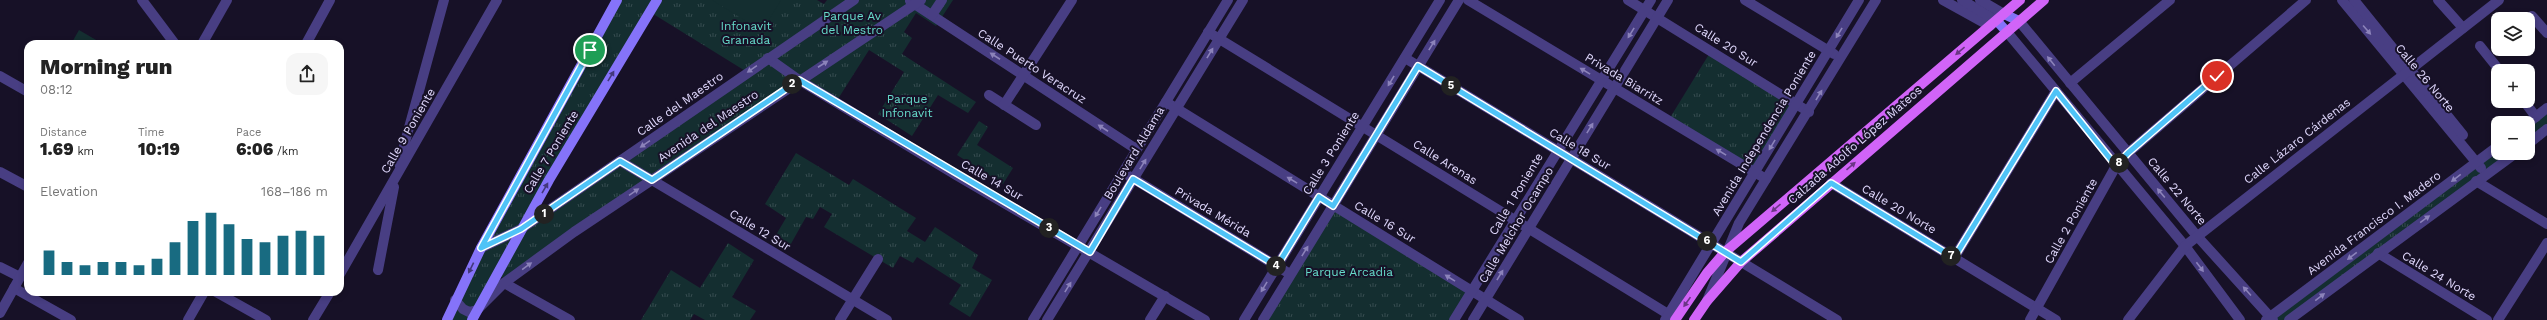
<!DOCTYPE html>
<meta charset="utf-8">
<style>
:root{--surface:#fff;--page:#f6f6f6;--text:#222;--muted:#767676;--accent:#186b81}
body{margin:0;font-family:"Work Sans",sans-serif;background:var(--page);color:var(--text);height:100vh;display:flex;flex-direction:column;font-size:15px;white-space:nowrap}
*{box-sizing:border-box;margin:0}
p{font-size:13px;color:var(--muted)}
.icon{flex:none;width:22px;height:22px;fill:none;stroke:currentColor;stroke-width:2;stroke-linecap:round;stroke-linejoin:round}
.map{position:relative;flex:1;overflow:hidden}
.drawer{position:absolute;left:24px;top:40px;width:320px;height:256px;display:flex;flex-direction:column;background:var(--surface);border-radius:12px;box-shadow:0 2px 6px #0003}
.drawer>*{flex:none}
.tools{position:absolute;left:2491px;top:12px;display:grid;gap:8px}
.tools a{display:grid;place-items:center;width:44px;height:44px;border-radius:8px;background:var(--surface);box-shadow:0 2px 6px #0003;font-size:20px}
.pin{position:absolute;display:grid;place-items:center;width:34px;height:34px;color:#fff;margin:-17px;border:2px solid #fff;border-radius:50%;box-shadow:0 1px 4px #0007}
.km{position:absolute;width:20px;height:20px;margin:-10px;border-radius:50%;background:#222;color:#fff;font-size:11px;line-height:20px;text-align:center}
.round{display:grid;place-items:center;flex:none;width:42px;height:42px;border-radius:12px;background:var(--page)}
.summary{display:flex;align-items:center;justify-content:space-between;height:68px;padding:0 16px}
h1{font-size:22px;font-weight:800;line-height:30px}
.figures{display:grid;grid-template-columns:repeat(3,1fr);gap:6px;height:68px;padding:4px 16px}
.figures div{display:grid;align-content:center}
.figures b{font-size:17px;font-weight:800}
.figures small{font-size:11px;font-weight:400}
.figures p{font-size:11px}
.chart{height:112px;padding:8px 16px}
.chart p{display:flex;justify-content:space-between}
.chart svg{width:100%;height:72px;margin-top:4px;stroke:var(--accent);stroke-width:6}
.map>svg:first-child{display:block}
</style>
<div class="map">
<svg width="2547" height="320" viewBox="0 0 2547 320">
<defs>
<pattern id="park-tufts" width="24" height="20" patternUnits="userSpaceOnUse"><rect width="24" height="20" fill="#142e30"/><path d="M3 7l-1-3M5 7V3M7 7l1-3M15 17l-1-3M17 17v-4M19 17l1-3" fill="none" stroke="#364c4f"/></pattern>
</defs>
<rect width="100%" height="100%" fill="#171127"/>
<g fill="url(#park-tufts)">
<path d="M 618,0 L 817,0 L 824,4 L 827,0 L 907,0 L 912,3 L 878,28 L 914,4 L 909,0 L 953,0 L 936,26 L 916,13 L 904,32 L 912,38 L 902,54 L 976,102 L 968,113 L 938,95 L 912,136 L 878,114 L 904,72 L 869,50 L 836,102 L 799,80 L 828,59 L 504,279 L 498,274 L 513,245 L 529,229 L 620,162 L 822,22 L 747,72 L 650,12 L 547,179 L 471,320 L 447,320 L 481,249 Z"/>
<path d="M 1711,51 L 1796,104 L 1755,173 L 1668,121 Z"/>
<path d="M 2547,110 L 2547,128 L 2528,142 L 2528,125 Z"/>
<path d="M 979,121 L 988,127 L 977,145 L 1013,168 L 1003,184 L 957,155 Z"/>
<path d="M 2498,149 L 2498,153 L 2513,153 L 2287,320 L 2267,320 Z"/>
<path d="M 796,153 L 849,185 L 853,179 L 916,218 L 907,231 L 925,242 L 935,227 L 978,255 L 972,268 L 992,280 L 970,317 L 949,304 L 961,285 L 917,257 L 913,263 L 900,256 L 893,268 L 824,227 L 832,214 L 820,207 L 813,219 L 806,217 L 788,249 L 773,240 L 786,218 L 765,204 Z"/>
<path d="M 1333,206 L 1472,291 L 1454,320 L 1263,320 Z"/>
<path d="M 728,243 L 754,260 L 732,297 L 756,311 L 750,320 L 705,320 L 694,314 L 690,320 L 641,320 L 671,270 L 700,288 Z"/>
</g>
<g fill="#142e30">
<path d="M 712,0 L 781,0 L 762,31 Z"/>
<path d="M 79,30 L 103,44 L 71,44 Z"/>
</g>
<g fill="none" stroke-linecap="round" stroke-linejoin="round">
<g stroke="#483e83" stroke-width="10">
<path d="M 142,0 L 175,44"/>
<path d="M 1468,0 L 1766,179"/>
<path d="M 1628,0 L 1809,112"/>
<path d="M 1745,0 L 1834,54"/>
<path d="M 1943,0 L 1990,26"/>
<path d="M 1962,0 L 1997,21"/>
<path d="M 1980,0 L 2004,14"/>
<path d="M 2342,0 L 2481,168"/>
<path d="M 2354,0 L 2463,135"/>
<path d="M 2438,0 L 2463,28"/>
<path d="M 910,1 L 1136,149"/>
<path d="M 932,15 L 942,0"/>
<path d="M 2532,16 L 2547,33"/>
<path d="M 2019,21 L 2197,236 L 2273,320"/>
<path d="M 1208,32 L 1668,314"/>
<path d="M 2007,32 L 2185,246 L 2240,320"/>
<path d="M 202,44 L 227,0"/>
<path d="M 306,44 L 330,0"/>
<path d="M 2480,46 L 2500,71"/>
<path d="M 768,58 L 799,80 L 956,175 L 1205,320"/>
<path d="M 1405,58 L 1837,320"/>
<path d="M 0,76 L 28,92"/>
<path d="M 2070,83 L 2170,0"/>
<path d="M 989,95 L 1036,125"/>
<path d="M 2524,101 L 2536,117"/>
<path d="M 1166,102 L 1519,320"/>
<path d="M 1004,105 L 1072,0"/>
<path d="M 2528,123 L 2547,108"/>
<path d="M 2528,144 L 2547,129"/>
<path d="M 620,161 L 887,320"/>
<path d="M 399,164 L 444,0"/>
<path d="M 0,172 L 28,187"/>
<path d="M 1129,176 L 1290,274"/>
<path d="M 2476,181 L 2547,224"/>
<path d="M 1831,183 L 2056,320"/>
<path d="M 481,248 L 521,229 L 854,0"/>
<path d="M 2378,253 L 2487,320"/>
<path d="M 1954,258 L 2056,91"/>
<path d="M 0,267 L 20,277"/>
<path d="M 378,270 L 394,187"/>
<path d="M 340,274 L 497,0"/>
<path d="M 504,283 L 570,320"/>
<path d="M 14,288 L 71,320"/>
<path d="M 216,292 L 266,320"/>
<path d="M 455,300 L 463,309 L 469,312 L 477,310 L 504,283 L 574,232 L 921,0"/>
<path d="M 1707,301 L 1739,223 L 1876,0"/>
<path d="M 0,313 L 28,263"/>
<path d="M 188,320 L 204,292"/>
<path d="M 313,320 L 330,292"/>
<path d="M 840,320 L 878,259"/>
<path d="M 1033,320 L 1228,0"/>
<path d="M 1047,320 L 1243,0"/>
<path d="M 1150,320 L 1165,296"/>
<path d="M 1244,320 L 1440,0"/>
<path d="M 1263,320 L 1459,0"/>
<path d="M 1454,320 L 1651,0"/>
<path d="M 1473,320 L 1668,0"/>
<path d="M 1665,320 L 1859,0"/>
<path d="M 2030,320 L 2116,166 L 2128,153 L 2306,0"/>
<path d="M 2128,320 L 2185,246 L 2499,0"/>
<path d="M 2266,320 L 2498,146"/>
<path d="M 2289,320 L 2516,153"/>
<path d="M 2498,320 L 2547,243"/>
</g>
<g stroke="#8573f9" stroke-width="10">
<path d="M 2004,14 L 2019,21"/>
<path d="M 1997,21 L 2007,32"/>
<path d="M 447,320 L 481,248 L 617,0"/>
<path d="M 472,320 L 549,180 L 657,0"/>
</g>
<g stroke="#d164f8" stroke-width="10">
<path d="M 1675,320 L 1707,273 L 1725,252 L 2020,0"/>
<path d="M 1694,320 L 1707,301 L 1741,262 L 2044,0"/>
</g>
</g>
<defs><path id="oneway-solid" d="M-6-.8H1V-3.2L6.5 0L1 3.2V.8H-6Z"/></defs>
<g fill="#8c83ba">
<use href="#oneway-solid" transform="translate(2367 30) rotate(49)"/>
<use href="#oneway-solid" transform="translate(1631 33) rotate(122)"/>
<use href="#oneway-solid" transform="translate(1839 33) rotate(121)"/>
<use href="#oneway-solid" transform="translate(1432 45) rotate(-58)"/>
<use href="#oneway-solid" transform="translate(1210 53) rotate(-59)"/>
<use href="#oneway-solid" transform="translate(995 56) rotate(-147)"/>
<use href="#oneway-solid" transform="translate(2051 61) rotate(-129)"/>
<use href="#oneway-solid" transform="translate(823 64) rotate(-33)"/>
<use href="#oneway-solid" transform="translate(752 69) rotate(145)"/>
<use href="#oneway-solid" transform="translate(1585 71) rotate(-149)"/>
<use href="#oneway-solid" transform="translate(1391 81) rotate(121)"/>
<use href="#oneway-solid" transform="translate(1819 95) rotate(-59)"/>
<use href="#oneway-solid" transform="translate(1103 128) rotate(-147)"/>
<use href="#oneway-solid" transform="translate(1590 128) rotate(-58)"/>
<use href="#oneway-solid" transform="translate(645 144) rotate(146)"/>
<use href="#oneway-solid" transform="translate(1772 145) rotate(121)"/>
<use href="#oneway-solid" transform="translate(1721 152) rotate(-149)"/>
<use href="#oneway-solid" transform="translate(1143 164) rotate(-58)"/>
<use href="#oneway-solid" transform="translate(2456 178) rotate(143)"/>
<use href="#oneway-solid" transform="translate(1292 180) rotate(-149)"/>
<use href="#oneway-solid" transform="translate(634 192) rotate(-34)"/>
<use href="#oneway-solid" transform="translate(2161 193) rotate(-130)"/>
<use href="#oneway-solid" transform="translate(1098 212) rotate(121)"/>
<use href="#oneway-solid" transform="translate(2425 219) rotate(-36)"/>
<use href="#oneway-solid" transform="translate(1305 251) rotate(-58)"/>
<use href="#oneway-solid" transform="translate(2352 256) rotate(143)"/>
<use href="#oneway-solid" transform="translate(527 266) rotate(-36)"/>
<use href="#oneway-solid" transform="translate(2200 267) rotate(53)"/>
<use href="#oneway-solid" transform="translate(1500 275) rotate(-59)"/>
<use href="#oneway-solid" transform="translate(1450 278) rotate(-148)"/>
<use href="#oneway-solid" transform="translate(1068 287) rotate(-58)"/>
<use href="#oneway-solid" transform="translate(1264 287) rotate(121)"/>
<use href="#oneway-solid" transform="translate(2247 291) rotate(-132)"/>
<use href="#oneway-solid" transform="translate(2320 297) rotate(-37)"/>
</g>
<g fill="#6b3685">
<use href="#oneway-solid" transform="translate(1960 51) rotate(140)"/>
<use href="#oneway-solid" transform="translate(1851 166) rotate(-41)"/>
<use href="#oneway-solid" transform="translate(1776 208) rotate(139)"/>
<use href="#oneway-solid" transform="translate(1687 302) rotate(125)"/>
</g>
<g fill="#43387b">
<use href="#oneway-solid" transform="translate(611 76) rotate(-59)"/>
<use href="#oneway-solid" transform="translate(545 188) rotate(-60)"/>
<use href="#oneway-solid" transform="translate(471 268) rotate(116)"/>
</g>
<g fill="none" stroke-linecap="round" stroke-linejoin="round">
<g stroke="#fff" stroke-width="8">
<path id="route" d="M 590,50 L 481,248 L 521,229 L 620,161 L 652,180 L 799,80 L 1090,252 L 1133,179 L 1277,266 L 1319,197 L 1333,206 L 1418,66 L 1741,262 L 1831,183 L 1954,258 L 2056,91 L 2116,166 L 2128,153 L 2217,76"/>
</g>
<use href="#route" stroke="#4fc3f7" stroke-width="5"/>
</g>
<g text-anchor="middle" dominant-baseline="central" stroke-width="4" stroke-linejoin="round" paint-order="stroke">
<g font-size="12" fill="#66dbca" stroke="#171127">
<text x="852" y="16">Parque Av<tspan x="852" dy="14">del Mestro</tspan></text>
<text x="746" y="26">Infonavit<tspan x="746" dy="14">Granada</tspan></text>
<text x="907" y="99">Parque<tspan x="907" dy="14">Infonavit</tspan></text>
<text x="1349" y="272">Parque Arcadia</text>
</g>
<g font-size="12" fill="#e0d8fd" stroke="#171127">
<text transform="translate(1726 45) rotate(32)">Calle 20 Sur</text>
<text transform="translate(1032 66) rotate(33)">Calle Puerto Veracruz</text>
<text transform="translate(2425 78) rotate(50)">Calle 26 Norte</text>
<text transform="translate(1624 79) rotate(31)">Privada Biarritz</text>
<text transform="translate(680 104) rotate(-35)">Calle del Maestro</text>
<text transform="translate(708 126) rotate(-34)">Avenida del Maestro</text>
<text transform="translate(408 131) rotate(-60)">Calle 9 Poniente</text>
<text transform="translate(1764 133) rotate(-59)">Avenida Independencia Poniente</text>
<text transform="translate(2297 141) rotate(-38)">Calle Lázaro Cárdenas</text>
<text transform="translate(1855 145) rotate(-41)">Calzada Adolfo López Mateos</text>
<text transform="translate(1580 149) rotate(31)">Calle 18 Sur</text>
<text transform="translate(551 152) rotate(-59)">Calle 7 Poniente</text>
<text transform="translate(1134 153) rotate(-59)">Boulevard Aldama</text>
<text transform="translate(1331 153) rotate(-58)">Calle 3 Poniente</text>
<text transform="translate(1445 162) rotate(32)">Calle Arenas</text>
<text transform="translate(992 180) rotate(30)">Calle 14 Sur</text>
<text transform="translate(2177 191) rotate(50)">Calle 22 Norte</text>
<text transform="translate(1516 194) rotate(-59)">Calle 1 Poniente</text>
<text transform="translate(1899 209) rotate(31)">Calle 20 Norte</text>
<text transform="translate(1213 212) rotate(31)">Privada Mérida</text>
<text transform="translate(2071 221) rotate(-61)">Calle 2 Poniente</text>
<text transform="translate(1385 222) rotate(31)">Calle 16 Sur</text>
<text transform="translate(2374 223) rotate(-37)">Avenida Francisco I. Madero</text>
<text transform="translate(1516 225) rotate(-59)">Calle Melchor Ocampo</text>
<text transform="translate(760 230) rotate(31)">Calle 12 Sur</text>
<text transform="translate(2439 276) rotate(31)">Calle 24 Norte</text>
</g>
</g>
</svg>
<div class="tools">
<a><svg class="icon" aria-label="layers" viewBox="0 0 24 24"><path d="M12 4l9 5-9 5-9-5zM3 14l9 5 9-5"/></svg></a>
<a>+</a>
<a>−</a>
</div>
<div class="pin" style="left:590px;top:50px;background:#1e9e55"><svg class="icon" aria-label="arrive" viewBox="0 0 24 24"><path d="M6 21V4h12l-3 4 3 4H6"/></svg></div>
<div class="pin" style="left:2217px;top:76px;background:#d93025"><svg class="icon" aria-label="check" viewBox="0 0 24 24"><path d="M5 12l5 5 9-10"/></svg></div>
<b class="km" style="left:544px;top:214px">1</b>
<b class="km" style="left:792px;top:84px">2</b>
<b class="km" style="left:1049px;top:228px">3</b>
<b class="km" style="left:1276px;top:266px">4</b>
<b class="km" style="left:1451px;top:86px">5</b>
<b class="km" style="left:1707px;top:241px">6</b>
<b class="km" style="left:1951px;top:256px">7</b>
<b class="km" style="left:2119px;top:163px">8</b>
<section class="drawer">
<div class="summary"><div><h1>Morning run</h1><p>08:12</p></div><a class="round"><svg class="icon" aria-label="share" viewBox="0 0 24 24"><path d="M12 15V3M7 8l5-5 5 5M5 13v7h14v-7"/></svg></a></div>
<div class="figures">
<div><p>Distance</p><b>1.69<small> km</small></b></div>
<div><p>Time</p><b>10:19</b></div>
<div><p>Pace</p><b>6:06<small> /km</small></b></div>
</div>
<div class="chart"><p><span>Elevation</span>168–186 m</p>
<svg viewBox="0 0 160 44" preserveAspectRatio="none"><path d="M5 44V29M15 44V36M25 44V38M35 44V36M45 44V36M55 44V38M65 44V34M75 44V24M85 44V11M95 44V6M105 44V13M115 44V22M125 44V24M135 44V20M145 44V17M155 44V20"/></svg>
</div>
</section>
</div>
